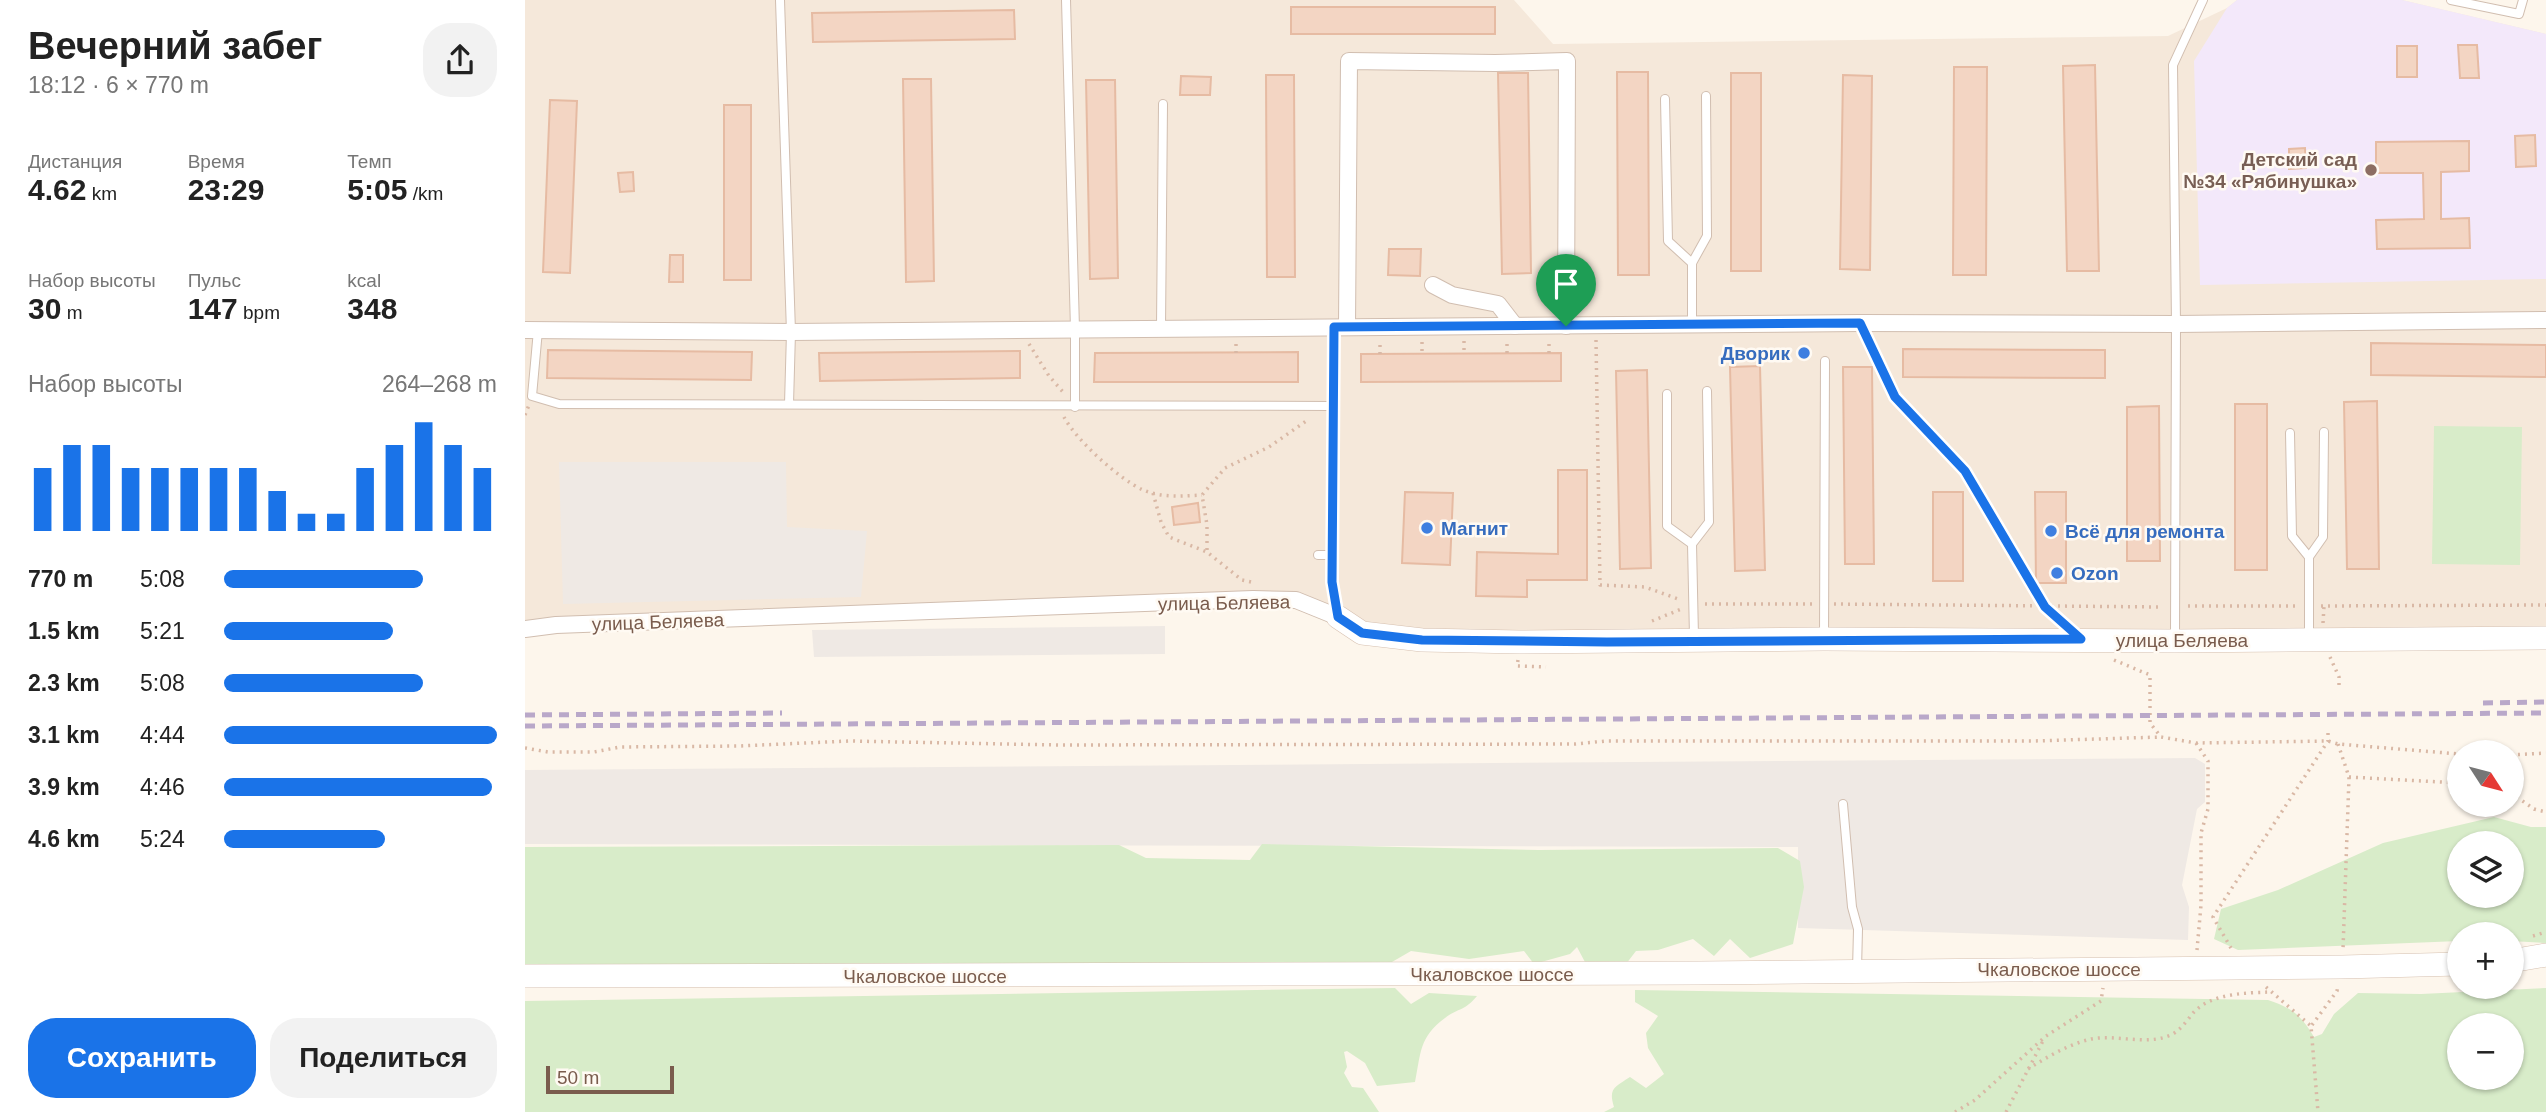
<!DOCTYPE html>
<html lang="ru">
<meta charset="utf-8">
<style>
:root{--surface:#fff;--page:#f2f2f2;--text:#222;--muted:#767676;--accent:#1a73e8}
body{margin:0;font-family:Arial,sans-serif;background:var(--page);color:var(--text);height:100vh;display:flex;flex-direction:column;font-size:26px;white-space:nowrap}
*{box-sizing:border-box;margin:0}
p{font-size:23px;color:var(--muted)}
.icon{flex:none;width:38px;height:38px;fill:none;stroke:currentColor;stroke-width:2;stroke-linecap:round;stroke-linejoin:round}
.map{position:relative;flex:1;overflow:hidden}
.sheet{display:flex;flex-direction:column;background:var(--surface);width:525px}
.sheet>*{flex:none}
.needle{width:46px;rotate:126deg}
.controls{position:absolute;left:1922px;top:740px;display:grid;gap:14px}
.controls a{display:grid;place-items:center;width:77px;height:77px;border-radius:50%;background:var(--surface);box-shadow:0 2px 5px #0004;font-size:35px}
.scale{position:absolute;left:21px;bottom:18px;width:128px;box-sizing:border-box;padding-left:7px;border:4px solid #7a5c4d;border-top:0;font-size:19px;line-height:24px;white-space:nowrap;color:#7a5c4d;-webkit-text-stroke:5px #fffaf3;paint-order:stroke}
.pin{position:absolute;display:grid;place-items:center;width:60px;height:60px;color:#fff;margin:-72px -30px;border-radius:50% 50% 50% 0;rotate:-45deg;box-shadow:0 0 7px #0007}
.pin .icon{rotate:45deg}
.round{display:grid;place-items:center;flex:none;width:74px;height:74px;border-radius:28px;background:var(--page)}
.headline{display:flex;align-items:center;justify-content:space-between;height:119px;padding:0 28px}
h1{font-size:38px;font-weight:700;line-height:52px}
.figures{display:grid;grid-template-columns:repeat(3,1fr);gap:10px;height:119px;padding:7px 28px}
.figures div{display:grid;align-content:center}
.figures b{font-size:30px;font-weight:700}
.figures small{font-size:19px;font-weight:400}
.figures p{font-size:19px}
.chart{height:196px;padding:14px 28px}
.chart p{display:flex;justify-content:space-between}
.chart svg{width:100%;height:126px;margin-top:7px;stroke:var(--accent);stroke-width:6}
.cta{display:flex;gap:14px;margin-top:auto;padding:14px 28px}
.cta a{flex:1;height:80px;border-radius:28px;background:var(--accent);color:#fff;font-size:28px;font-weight:700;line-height:80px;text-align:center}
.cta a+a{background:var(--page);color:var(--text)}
ul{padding:0 28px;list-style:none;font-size:23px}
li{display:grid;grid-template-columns:112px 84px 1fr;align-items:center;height:52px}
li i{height:18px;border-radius:9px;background:var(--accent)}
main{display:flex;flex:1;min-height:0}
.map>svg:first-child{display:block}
</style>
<main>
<section class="sheet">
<div class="headline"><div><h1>Вечерний забег</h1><p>18:12 · 6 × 770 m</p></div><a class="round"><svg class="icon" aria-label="share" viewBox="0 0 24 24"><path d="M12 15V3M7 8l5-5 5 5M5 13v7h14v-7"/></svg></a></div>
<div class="figures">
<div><p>Дистанция</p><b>4.62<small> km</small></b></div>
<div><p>Время</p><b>23:29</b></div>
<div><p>Темп</p><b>5:05<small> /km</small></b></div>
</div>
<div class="figures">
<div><p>Набор высоты</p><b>30<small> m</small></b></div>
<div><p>Пульс</p><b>147<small> bpm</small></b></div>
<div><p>kcal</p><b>348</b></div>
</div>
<div class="chart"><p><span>Набор высоты</span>264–268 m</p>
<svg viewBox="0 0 160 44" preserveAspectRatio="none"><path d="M5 44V22M15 44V14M25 44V14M35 44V22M45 44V22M55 44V22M65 44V22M75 44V22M85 44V30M95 44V38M105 44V38M115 44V22M125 44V14M135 44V6M145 44V14M155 44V22"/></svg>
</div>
<ul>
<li><b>770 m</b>5:08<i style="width:73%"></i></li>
<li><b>1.5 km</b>5:21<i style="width:62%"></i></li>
<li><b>2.3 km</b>5:08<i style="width:73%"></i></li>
<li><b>3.1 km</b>4:44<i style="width:100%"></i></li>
<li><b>3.9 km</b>4:46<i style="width:98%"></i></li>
<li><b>4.6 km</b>5:24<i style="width:59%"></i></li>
</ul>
<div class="cta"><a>Сохранить</a><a>Поделиться</a></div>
</section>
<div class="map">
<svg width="2021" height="1112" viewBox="0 0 2021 1112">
<rect width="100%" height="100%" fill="#fdf6ec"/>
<path fill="#f5e8da" d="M 0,0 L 989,0 L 1028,44 L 1643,36 L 1702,8 L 1712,0 L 1877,0 L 2021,34 L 2021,638 L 837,633 L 771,600 L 0,629 Z"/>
<g fill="#efe9e4">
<path d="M 34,462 L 261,462 L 262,527 L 342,531 L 336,597 L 38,604 Z"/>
<path d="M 640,626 L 640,654 L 289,657 L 287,630 Z"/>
<path d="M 1670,758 L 1680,764 L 1680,802 L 1672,809 L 1657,885 L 1664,907 L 1663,940 L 1273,928 L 1273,847 L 0,844 L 0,770 Z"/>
</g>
<path fill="#f3e8fa" d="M 1712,0 L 1877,0 L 2021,34 L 2021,279 L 1675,285 L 1669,61 L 1702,8 Z"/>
<g fill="#d8ecc9" fill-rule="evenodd">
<path d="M 1909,426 L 1997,427 L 1995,565 L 1907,564 Z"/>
<path d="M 1969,817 L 2006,827 L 2021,827 L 2021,943 L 1986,941 L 1986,934 L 1934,934 L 1934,941 L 1713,950 L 1689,939 L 1696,909 L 1753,890 L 1858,843 ZM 1934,844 L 1986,844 L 1986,896 L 1934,896 Z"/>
<path d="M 737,844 L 1014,850 L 1253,848 L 1275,861 L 1279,887 L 1268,944 L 1225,958 L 1205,939 L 1189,956 L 1168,939 L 1133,950 L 1111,951 L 1101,964 L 1061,964 L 1052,947 L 1045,954 L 1009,964 L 999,951 L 944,959 L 886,951 L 860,966 L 0,970 L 0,847 L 594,845 L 621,858 L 725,860 Z"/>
<path d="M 870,988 L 886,1004 L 904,993 L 952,996 C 940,1011 933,1008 920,1018 C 894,1037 896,1053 890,1082 L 852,1086 L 840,1063 L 822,1051 L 819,1052 L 822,1067 L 819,1073 L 827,1087 L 838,1088 L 854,1112 L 0,1112 L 0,1001 Z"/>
<path d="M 2021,988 L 2021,1112 L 1079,1112 L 1089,1107 C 1083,1088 1090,1087 1105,1077 L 1121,1088 L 1139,1074 L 1123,1048 L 1121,1033 L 1133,1016 L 1110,1002 L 1110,990 L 1743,1000 C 1767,1008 1776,1015 1789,1037 L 1797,1034 L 1809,1014 L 1833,993 L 1896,994 ZM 1934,1026 L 1986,1026 L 1986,1078 L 1934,1078 Z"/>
</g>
<g fill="#f3d5c3" stroke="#e6bba3" stroke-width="2">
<rect x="766" y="7" width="204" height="27"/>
<path d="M 489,10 L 490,39 L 288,42 L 287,13 Z"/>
<path d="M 1933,45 L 1952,45 L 1954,78 L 1935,78 Z"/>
<rect x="1872" y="46" width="20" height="31"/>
<path d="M 1570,65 L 1574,271 L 1542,271 L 1538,66 Z"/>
<path d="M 1429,67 L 1462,67 L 1461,275 L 1428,275 Z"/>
<path d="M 1092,72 L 1123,72 L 1124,275 L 1093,275 Z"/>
<path d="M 973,73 L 1003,73 L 1006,273 L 977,274 Z"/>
<rect x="1206" y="73" width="30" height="198"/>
<path d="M 741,75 L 769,75 L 770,277 L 742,277 Z"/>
<path d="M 1318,75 L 1347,76 L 1345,270 L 1315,269 Z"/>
<path d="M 656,76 L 686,77 L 685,95 L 655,95 Z"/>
<path d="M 378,79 L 406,79 L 409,281 L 381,282 Z"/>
<path d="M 561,80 L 590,80 L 593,278 L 565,279 Z"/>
<path d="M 25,100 L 52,101 L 45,273 L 18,272 Z"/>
<rect x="199" y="105" width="27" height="175"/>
<path d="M 2010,135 L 2011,166 L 1991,167 L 1990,136 Z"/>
<path d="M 1944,141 L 1944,171 L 1916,172 L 1916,219 L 1944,218 L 1945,248 L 1852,249 L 1851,220 L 1899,219 L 1898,173 L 1851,173 L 1851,142 Z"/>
<path d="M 1780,148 L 1781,168 L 1764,169 L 1764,149 Z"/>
<path d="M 108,172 L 109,191 L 95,192 L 93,173 Z"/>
<path d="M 864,249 L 896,249 L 895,276 L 863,275 Z"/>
<path d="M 145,255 L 158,255 L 158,282 L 144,282 Z"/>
<path d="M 1846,343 L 2021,345 L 2021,377 L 1846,375 Z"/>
<path d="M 1378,349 L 1580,350 L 1580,378 L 1378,377 Z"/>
<path d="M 23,350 L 227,352 L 226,380 L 22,378 Z"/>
<path d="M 495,351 L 495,378 L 295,381 L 294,353 Z"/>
<path d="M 773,352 L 773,382 L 569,382 L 570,353 Z"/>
<path d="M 1036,353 L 1036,381 L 836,382 L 836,354 Z"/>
<path d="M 1235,366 L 1240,570 L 1210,571 L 1205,367 Z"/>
<path d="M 1318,367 L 1347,367 L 1349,564 L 1320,564 Z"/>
<path d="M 1122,370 L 1126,568 L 1095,569 L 1091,371 Z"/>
<path d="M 1852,401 L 1854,569 L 1822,569 L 1819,402 Z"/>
<rect x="1710" y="404" width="32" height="166"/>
<path d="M 1634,406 L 1635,561 L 1602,561 L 1602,407 Z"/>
<path d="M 1033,470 L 1062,470 L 1062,580 L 1002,580 L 1002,597 L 951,596 L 952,552 L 1033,554 Z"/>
<path d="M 880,492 L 928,493 L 925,565 L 877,563 Z"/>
<rect x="1408" y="492" width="30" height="89"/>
<path d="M 1510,492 L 1541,492 L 1541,583 L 1511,583 Z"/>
<path d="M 673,503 L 675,522 L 649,525 L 647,507 Z"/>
</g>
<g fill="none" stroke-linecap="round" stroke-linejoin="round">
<g stroke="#d1beb0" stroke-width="10">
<g id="lane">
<path d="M 255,0 L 266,332 L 264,404"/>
<path d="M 541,0 L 550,329 L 550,407"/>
<path d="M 1926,0 L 1994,14 L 1998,0"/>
<path d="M 1140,99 L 1143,241 L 1167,263"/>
<path d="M 1167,325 L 1167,263 L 1182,236 L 1181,96"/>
<path d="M 809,327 L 808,582 L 813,614"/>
<path d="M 636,328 L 638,104"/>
<path d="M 13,330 L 7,396 L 34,404 L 807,406"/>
<path d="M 1142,394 L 1142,526 L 1167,544 L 1169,637"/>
<path d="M 1765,433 L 1767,536 L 1784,557 L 1784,639"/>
<path d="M 1167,544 L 1184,522 L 1182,391"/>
<path d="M 793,555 L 807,555"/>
<path d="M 1784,557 L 1798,537 L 1799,432"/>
<path d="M 1299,638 L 1300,361"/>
<path d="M 1650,638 L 1651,324 L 1648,65 L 1678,0"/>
<path d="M 1318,804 L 1327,907 L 1333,929 L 1332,970"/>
</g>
</g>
<g stroke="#d1beb0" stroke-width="18">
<g id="street">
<path d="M 908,285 L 927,295 L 973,304 L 990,326"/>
<path d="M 822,326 L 824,61 L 970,63 L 1042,61 L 1041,326"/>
<path d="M 0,330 L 266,332 L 1335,323 L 1651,324 L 2021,320"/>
<path d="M 0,629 L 31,625 L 728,599 L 771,600 L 813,617"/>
</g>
</g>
<g stroke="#d6c0b0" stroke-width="24">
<g id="secondary">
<path d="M 813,617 L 837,633 L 897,640 L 994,642 L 1299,639 L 1650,641 L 2021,638"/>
<path d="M 1986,961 L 2021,955"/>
<path d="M 0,976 L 1174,973 L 1817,967 L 1934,964"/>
</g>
</g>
<g stroke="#d9b8a5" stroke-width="3.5" stroke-dasharray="2 5" stroke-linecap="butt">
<path d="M 1342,337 L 1370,397 L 1440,471 L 1520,607 L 1535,620"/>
<path d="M 1071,340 L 1075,585 L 1120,587 L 1156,600"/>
<path d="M 939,341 L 939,353"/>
<path d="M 897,342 L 897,354"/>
<path d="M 504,344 L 524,376 L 538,392"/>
<path d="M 711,353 L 711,343"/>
<path d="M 982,353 L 982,341"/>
<path d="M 1024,353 L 1024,341"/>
<path d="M 855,354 L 855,342"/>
<path d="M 0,415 L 4,405"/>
<path d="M 539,417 C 551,440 594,479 618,490 C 637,498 658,496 677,495"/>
<path d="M 628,493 L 636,522 L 644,537 L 682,552"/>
<path d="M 726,582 L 717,580 L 682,552 L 682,525 L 677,495 L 700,468 L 744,447 L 784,419"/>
<path d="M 1180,604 L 1287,604"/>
<path d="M 1309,604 L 1637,607"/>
<path d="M 1663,606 L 1774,606"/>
<path d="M 1796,606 L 2021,605"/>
<path d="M 1127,621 L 1159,608"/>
<path d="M 1798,623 L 1799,606"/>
<path d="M 1805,657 L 1814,677 L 1814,688"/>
<path d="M 993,660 L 992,666 L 1021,667"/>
<path d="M 1589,660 L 1625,675 L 1625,723 L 1636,737 L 1671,743 L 1803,741 L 1813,744 L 1934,754"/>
<path d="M 1671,743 L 1683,761 L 1683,809 L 1676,833 L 1676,905 L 1672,950"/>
<path d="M 1813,744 L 1824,777 L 1818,950"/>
<path d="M 0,748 L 23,752 L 69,752 L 95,747 L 214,746 L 324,741 L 534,745 L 1050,744 L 1081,741 L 1508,741 L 1636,737"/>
<path d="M 1986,755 L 2021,753"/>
<path d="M 1824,777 L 1934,783"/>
<path d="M 1986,793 L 2009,809 L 2021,812"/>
<path d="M 2008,936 L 2021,932"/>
<path d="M 1706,948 L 1688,917 L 1803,741 L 1803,730"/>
<path d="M 1741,987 L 1786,1026 L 1793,1112"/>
<path d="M 1787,1025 L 1812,991 L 1813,985"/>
<path d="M 1503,1069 C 1522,1057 1544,1044 1566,1039 C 1592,1034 1621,1046 1646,1035 C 1656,1030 1662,1020 1669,1012 C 1687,993 1721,993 1745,992"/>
<path d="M 1430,1112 L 1450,1100 L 1521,1036 L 1576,1001 L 1578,988"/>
<path d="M 1481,1112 L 1519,1039"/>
</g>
<use href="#lane" stroke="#fff" stroke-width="8"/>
<use href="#street" stroke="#fff" stroke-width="16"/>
<use href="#secondary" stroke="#fff" stroke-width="23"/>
<g stroke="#b9a8c9" stroke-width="5" stroke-dasharray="10 7" stroke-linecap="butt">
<path d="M 1958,703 L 2021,702"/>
<path d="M 0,715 L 257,713"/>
<path d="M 0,726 L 2021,713"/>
</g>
</g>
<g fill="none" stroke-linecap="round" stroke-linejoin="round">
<g stroke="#fff" stroke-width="14">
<path id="route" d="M 1335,323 L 1370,397 L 1440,471 L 1520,607 L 1556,639 L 1082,642 L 897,640 L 837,633 L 813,617 L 807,582 L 809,327 Z"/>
</g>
<use href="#route" stroke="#1a73e8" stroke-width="9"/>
</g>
<circle fill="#8d6e63" stroke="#fffaf3" stroke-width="2.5" cx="1846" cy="170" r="7"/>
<g fill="#3f7fe0" stroke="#fffaf3" stroke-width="2.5">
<circle cx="1279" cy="353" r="7"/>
<circle cx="902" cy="528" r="7"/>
<circle cx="1526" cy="531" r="7"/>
<circle cx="1532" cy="573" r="7"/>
</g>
<g text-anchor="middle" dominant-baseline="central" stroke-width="5" stroke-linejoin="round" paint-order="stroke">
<g font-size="19" font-weight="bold" fill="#785e54" stroke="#fffaf3" text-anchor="end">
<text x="1832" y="159">Детский сад<tspan x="1832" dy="22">№34 «Рябинушка»</tspan></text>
</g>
<g font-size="19" font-weight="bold" fill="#366cbe" stroke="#fffaf3" text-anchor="start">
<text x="1265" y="353" text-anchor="end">Дворик</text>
<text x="916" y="528">Магнит</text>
<text x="1540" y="531">Всё для ремонта</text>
<text x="1546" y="573">Ozon</text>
</g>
<g font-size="19" fill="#7a5c4d" stroke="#fffaf3">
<text transform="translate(699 603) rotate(-1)">улица Беляева</text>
<text transform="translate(133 622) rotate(-2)">улица Беляева</text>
<text x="1657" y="640">улица Беляева</text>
<text x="1534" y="969">Чкаловское шоссе</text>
<text x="967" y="974">Чкаловское шоссе</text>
<text x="400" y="976">Чкаловское шоссе</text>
</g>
</g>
</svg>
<div class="controls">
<a><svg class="needle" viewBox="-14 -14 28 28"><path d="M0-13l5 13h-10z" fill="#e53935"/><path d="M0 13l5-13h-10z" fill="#767676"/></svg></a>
<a><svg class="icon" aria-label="layers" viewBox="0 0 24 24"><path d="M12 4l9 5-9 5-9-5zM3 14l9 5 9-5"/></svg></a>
<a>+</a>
<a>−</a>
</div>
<div class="scale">50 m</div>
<div class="pin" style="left:1041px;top:326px;background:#1e9e55"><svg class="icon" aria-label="arrive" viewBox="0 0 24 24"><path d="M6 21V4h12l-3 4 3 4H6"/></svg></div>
</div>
</main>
